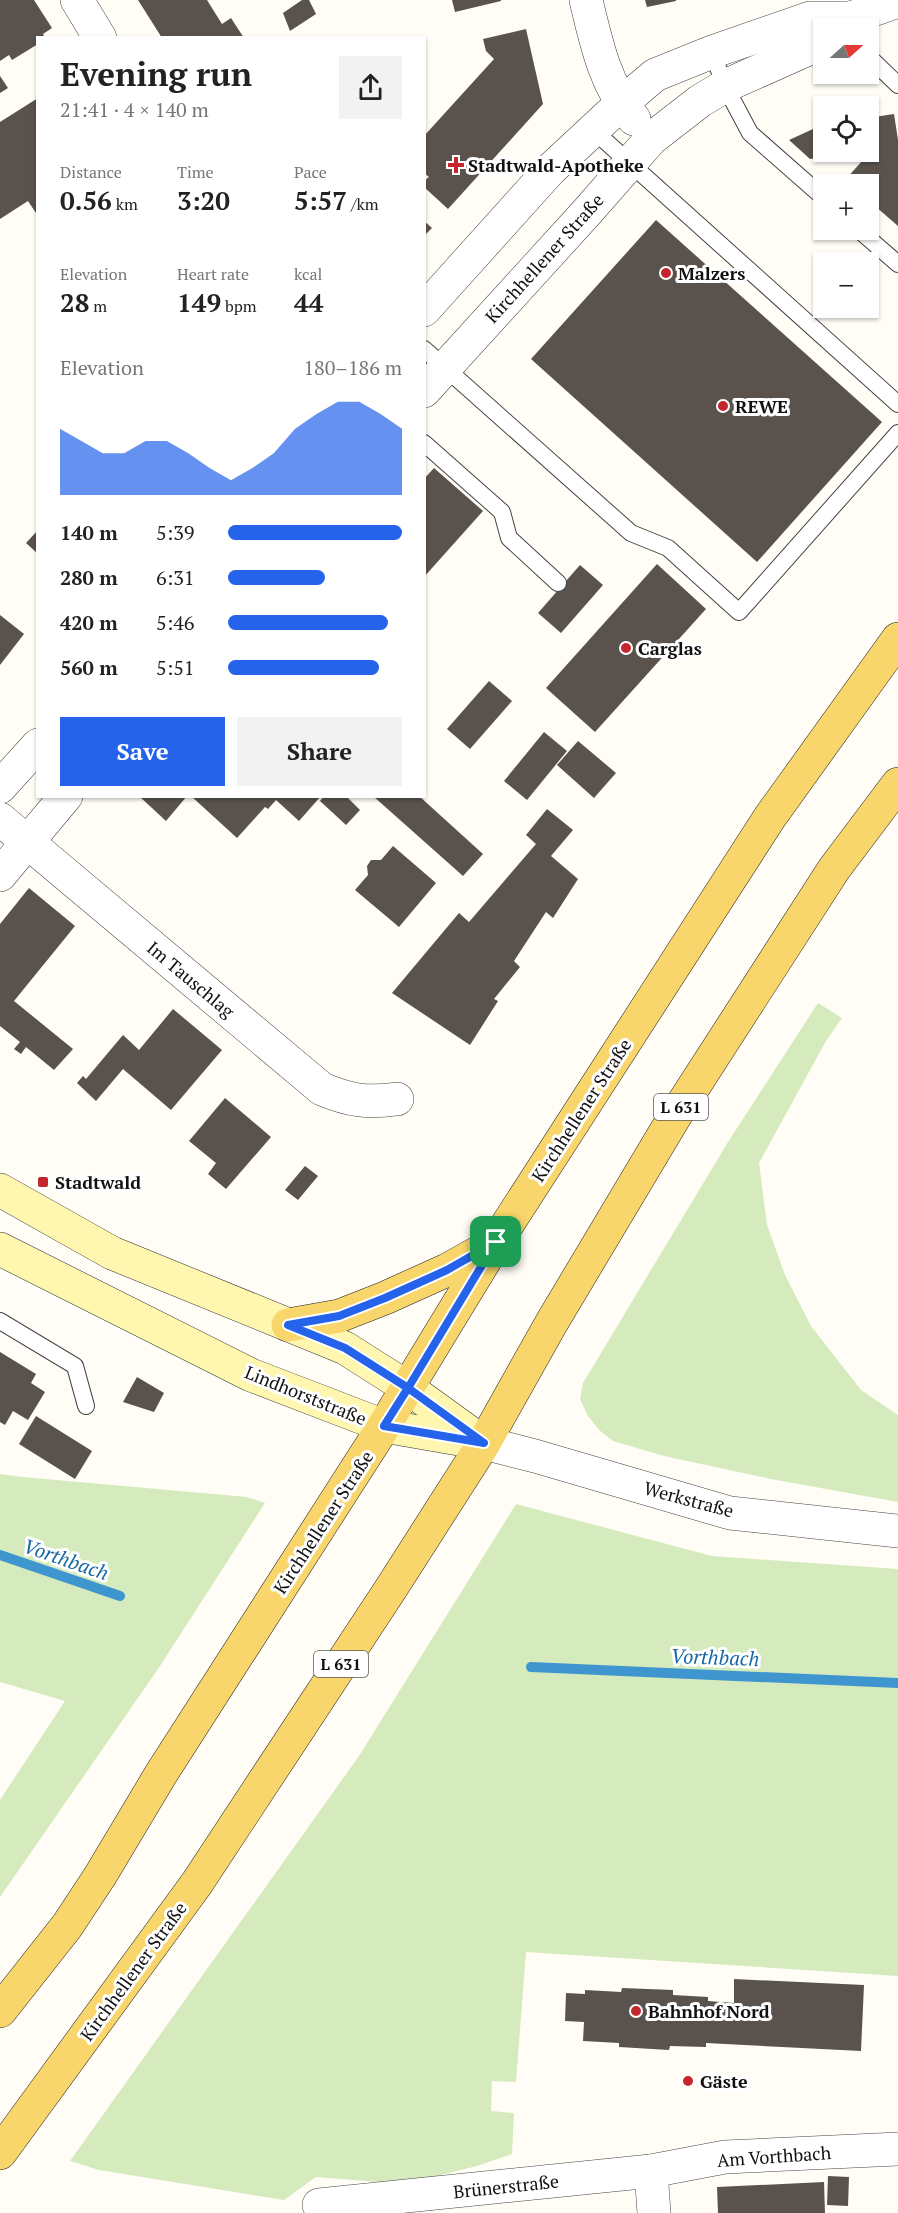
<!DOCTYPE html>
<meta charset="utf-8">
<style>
:root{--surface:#fff;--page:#f2f2f2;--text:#222;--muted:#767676;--accent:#2563eb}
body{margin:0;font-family:"PT Serif",serif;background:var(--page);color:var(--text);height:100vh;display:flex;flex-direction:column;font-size:22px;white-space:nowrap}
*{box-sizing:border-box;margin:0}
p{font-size:20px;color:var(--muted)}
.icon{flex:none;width:33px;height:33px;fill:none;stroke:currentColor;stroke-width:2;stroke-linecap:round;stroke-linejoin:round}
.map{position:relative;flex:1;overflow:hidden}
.drawer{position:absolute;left:36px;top:36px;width:390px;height:762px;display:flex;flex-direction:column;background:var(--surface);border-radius:0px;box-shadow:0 2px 4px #0004}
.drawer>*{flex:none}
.needle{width:39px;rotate:69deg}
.tools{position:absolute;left:813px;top:18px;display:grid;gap:12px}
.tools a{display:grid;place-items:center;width:66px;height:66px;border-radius:0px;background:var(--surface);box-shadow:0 2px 4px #0004;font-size:30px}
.pin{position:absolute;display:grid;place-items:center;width:51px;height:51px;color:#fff;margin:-26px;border-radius:12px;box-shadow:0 3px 9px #0006}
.round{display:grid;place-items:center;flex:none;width:63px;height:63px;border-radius:0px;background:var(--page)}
.head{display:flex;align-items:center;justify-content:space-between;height:102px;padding:0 24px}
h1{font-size:33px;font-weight:700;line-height:45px}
.metrics{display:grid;grid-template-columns:repeat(3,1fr);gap:9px;height:102px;padding:6px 24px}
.metrics div{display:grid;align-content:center}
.metrics b{font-size:26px;font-weight:700}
.metrics small{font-size:16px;font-weight:400}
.metrics p{font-size:16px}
.chart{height:168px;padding:12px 24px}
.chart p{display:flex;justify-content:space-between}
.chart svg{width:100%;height:108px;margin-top:6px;fill:var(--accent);opacity:.7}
.button{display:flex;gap:12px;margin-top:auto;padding:12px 24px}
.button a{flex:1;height:69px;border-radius:0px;background:var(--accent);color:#fff;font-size:24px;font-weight:700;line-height:69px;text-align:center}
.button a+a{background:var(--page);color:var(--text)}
ul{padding:0 24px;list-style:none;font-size:20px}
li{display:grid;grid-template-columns:96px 72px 1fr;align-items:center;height:45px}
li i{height:15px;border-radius:8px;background:var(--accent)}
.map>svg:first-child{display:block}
</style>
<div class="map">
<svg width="898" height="2213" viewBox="0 0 898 2213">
<rect width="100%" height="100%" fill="#fffdf5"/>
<g fill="#d5ebbd">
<path d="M 818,1003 L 842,1018 L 826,1041 L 759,1163 L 767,1225 L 785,1275 L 811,1326 L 861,1390 L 898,1415 L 898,1502 L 771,1479 L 664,1456 L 613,1441 L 599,1430 L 588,1416 L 580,1399 L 583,1383 L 728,1142 Z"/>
<path d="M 0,1474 L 23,1477 L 247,1497 L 265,1503 L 158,1669 L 0,1897 L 0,1800 L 65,1701 L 0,1682 Z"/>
<path d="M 516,1504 L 712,1556 L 898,1569 L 898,1976 L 526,1952 L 516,2082 L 492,2081 L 491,2111 L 514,2113 L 512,2154 L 477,2166 L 404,2184 L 316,2177 L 284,2200 L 99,2170 L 70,2161 L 359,1756 Z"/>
</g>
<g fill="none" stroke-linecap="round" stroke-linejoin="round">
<g stroke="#3f96cf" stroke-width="10">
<path d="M 0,1555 L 120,1596"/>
<path d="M 531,1667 L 898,1683"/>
</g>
</g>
<g fill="#5a524d">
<path d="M 0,0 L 34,0 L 52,28 L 43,34 L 45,38 L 38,38 L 38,44 L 12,60 L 9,55 L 0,61 Z"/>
<path d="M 138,0 L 207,0 L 222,24 L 231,18 L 244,38 L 162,38 Z"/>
<path d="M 302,0 L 309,0 L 316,14 L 290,31 L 283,13 Z"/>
<path d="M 452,0 L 501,0 L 501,1 L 455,12 Z"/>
<path d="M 645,0 L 676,0 L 676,1 L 647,7 Z"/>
<path d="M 526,29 L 543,104 L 448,209 L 424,187 L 424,181 L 429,177 L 424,173 L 424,136 L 494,59 L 486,51 L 483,39 Z"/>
<path d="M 0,76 L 8,88 L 0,93 Z"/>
<path d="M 38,98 L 38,216 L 28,201 L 0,219 L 0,122 Z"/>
<path d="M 894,114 L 898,140 L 898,226 L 868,200 L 868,184 L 851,184 L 845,180 L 872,150 L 868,150 L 868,118 Z"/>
<path d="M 824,124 L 824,152 L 849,153 L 810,159 L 789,140 Z"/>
<path d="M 656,220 L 882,422 L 757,562 L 531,359 Z"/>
<path d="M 424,221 L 432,228 L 424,236 Z"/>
<path d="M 434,468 L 483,511 L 424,577 L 424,479 Z"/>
<path d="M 38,530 L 38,554 L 26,543 Z"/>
<path d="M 657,564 L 706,609 L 595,732 L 546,688 Z"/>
<path d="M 580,565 L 603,585 L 561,633 L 538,613 Z"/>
<path d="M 0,615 L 24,634 L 0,665 Z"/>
<path d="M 489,681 L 512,701 L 470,749 L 447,729 Z"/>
<path d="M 544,732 L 567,751 L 527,800 L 504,781 Z"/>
<path d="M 578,741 L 616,773 L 594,798 L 557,765 Z"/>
<path d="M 139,796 L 187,796 L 166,821 Z"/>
<path d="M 191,796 L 321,796 L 299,821 L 276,800 L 268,809 L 265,807 L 237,838 Z"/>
<path d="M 324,796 L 346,796 L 360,810 L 346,825 L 320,801 Z"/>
<path d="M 373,796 L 419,796 L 483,854 L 463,876 Z"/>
<path d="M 547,809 L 573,830 L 551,856 L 578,879 L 553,918 L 546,912 L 514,961 L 520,967 L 494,999 L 498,1001 L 470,1045 L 392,993 L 459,913 L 469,922 L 536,844 L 526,835 Z"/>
<path d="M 393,846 L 436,883 L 399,927 L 355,890 L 368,875 L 367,866 L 371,860 L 381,860 Z"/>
<path d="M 29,888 L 75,926 L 14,1001 L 73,1049 L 54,1070 L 26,1047 L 21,1054 L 14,1049 L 20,1042 L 0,1026 L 0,924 Z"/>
<path d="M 173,1009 L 222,1050 L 171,1110 L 123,1069 L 96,1101 L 77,1083 L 83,1076 L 86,1079 L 123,1035 L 139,1050 Z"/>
<path d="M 225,1098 L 271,1137 L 226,1189 L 208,1174 L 216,1163 L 189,1141 Z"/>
<path d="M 305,1166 L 318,1176 L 298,1200 L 285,1190 Z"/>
<path d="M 0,1352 L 36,1374 L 31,1383 L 45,1392 L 28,1420 L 13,1411 L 5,1425 L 0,1422 Z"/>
<path d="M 137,1377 L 164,1393 L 154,1412 L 123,1402 Z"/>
<path d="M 36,1416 L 92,1451 L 75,1479 L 19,1444 Z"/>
<path d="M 734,1979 L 864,1985 L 861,2051 L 706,2043 L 706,2047 L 670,2046 L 669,2050 L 619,2047 L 619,2043 L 583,2041 L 584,2022 L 565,2021 L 566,1993 L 585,1994 L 585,1990 L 621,1992 L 622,1988 L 673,1990 L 673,1995 L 708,1997 L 708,2001 L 734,2003 Z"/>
<path d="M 828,2176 L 849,2177 L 848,2206 L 827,2205 Z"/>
<path d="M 824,2182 L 825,2213 L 718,2213 L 717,2187 Z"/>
</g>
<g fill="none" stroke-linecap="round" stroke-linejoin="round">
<g stroke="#444" stroke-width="18">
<g id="lane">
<path d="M 712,52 L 725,86 L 750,133 L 824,198"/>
<path d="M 868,56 L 898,85"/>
<path d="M 593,130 L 898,404"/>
<path d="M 859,230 L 898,264"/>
<path d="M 424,349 L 631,533 L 668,548 L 739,612 L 898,433"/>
<path d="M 424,443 L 502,512 L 509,538 L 558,583"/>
<path d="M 0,1321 L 75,1366 L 86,1406"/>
</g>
</g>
<g stroke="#444" stroke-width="34">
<g id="street">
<path d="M 77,0 L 100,38"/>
<path d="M 586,0 C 596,42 605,86 634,119"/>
<path d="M 839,28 L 851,18 L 898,1"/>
<path d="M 424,310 L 550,170 L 622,103 L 655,75 L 712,52 L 810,18 L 851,18"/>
<path d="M 424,391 L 587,212 L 651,139 L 700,101 L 725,86 L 824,42"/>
<path d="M 0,787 L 38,745"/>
<path d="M 0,819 L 322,1089 C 351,1101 367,1103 397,1099"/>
<path d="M 0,875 L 66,796"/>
<path d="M 484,1443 L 535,1456 L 730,1513 L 898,1531"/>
<path d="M 651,2171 L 654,2213"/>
<path d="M 319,2205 L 651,2171 L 725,2157 L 898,2149"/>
</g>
</g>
<g stroke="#333" stroke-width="34">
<g id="secondary">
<path d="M 0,1190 L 112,1253 L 345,1348 L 408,1388 L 484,1443"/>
<path d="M 0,1249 L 251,1375 L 384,1426 L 476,1442"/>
</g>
</g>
<g stroke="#222" stroke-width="34">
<g id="primary">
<path d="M 288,1325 L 339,1316 L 385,1298 L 447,1270 L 492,1245"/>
<path d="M 0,2011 L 67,1926 L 100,1876 L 161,1774 L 384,1426 L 496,1242 L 770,817 L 898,639"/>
<path d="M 0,2153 L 197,1883 L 390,1590 L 484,1443 L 552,1322 L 678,1111 L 834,869 L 898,784"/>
</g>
</g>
<use href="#lane" stroke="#fff" stroke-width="16"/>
<use href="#street" stroke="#fff" stroke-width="33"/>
<use href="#secondary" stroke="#fff6b0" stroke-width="33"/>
<use href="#primary" stroke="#f9d66b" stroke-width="33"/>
</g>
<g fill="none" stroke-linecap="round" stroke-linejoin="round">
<g stroke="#fff" stroke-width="12">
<path id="route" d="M 496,1242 L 408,1388 L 484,1443 L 384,1426 L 408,1388 L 345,1348 L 288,1325 L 339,1316 L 385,1298 L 447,1270 L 496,1242"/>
</g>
<use href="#route" stroke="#2563eb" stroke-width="8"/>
</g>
<g fill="#c4262e" stroke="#fff" stroke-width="2">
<path d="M453 156h6v6h6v6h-6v6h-6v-6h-6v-6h6z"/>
<circle cx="666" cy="273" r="6"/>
<circle cx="723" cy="406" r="6"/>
<circle cx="626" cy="648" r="6"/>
<rect x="37" y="1176" width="12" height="12" rx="3"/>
<circle cx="636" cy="2011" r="6"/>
<circle cx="688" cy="2081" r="6"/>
</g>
<g text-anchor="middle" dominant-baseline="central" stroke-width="6" stroke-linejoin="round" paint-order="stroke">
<g fill="#fff" stroke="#585858" stroke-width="1.5">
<rect x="654" y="1094" width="54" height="26" rx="4.5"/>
<rect x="314" y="1651" width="54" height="26" rx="4.5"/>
</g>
<g font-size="16" font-weight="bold" fill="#111">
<text x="681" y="1107">L 631</text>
<text x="341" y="1664">L 631</text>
</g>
<g font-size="18" font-weight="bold" fill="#111" stroke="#fff" text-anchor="start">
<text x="468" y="165">Stadtwald-Apotheke</text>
<text x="678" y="273">Malzers</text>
<text x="735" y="406">REWE</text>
<text x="638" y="648">Carglas</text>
<text x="55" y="1182">Stadtwald</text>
<text x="648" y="2011">Bahnhof Nord</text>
<text x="700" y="2081">Gäste</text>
</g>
<g font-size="18" fill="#111" stroke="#fff">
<text transform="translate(544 258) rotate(-48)">Kirchhellener Straße</text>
<text transform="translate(191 979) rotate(40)">Im Tauschlag</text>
<text transform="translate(581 1110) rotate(-57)">Kirchhellener Straße</text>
<text transform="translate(306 1395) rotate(22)">Lindhorststraße</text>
<text transform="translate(689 1499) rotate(15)">Werkstraße</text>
<text transform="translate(323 1522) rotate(-57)">Kirchhellener Straße</text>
<text transform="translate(133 1971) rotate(-54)">Kirchhellener Straße</text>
<text transform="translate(774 2156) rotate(-4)">Am Vorthbach</text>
<text transform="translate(506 2186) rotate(-6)">Brünerstraße</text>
</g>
<g font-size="20" font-style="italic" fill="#1768a6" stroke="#fff">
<text transform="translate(66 1559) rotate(19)">Vorthbach</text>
<text transform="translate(715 1657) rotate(2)">Vorthbach</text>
</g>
</g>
</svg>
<div class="tools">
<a><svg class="needle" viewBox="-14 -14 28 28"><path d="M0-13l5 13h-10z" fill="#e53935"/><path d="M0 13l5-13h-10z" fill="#767676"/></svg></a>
<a><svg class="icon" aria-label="locate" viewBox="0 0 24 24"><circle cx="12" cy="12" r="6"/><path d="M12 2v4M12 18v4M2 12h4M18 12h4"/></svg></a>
<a>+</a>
<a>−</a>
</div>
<div class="pin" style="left:496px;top:1242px;background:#1e9e55"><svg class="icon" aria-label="arrive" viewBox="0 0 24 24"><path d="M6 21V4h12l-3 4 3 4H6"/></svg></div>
<section class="drawer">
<div class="head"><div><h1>Evening run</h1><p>21:41 · 4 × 140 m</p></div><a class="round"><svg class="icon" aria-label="share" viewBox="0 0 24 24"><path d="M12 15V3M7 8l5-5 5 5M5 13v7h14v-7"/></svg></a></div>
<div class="metrics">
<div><p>Distance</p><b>0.56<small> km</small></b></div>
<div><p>Time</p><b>3:20</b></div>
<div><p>Pace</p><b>5:57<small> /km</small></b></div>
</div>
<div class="metrics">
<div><p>Elevation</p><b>28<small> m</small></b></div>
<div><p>Heart rate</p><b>149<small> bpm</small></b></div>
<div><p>kcal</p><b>44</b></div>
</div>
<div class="chart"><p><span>Elevation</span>180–186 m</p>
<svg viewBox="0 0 160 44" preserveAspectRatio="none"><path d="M0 44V17L10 22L20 27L30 27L40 22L50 22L60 27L70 33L80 38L90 33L100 27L110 17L120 11L130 6L140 6L150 11L160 17V44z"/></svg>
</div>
<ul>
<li><b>140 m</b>5:39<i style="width:100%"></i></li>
<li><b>280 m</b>6:31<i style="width:56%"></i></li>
<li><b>420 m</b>5:46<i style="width:92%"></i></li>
<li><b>560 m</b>5:51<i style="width:87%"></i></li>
</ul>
<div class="button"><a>Save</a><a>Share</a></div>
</section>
</div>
